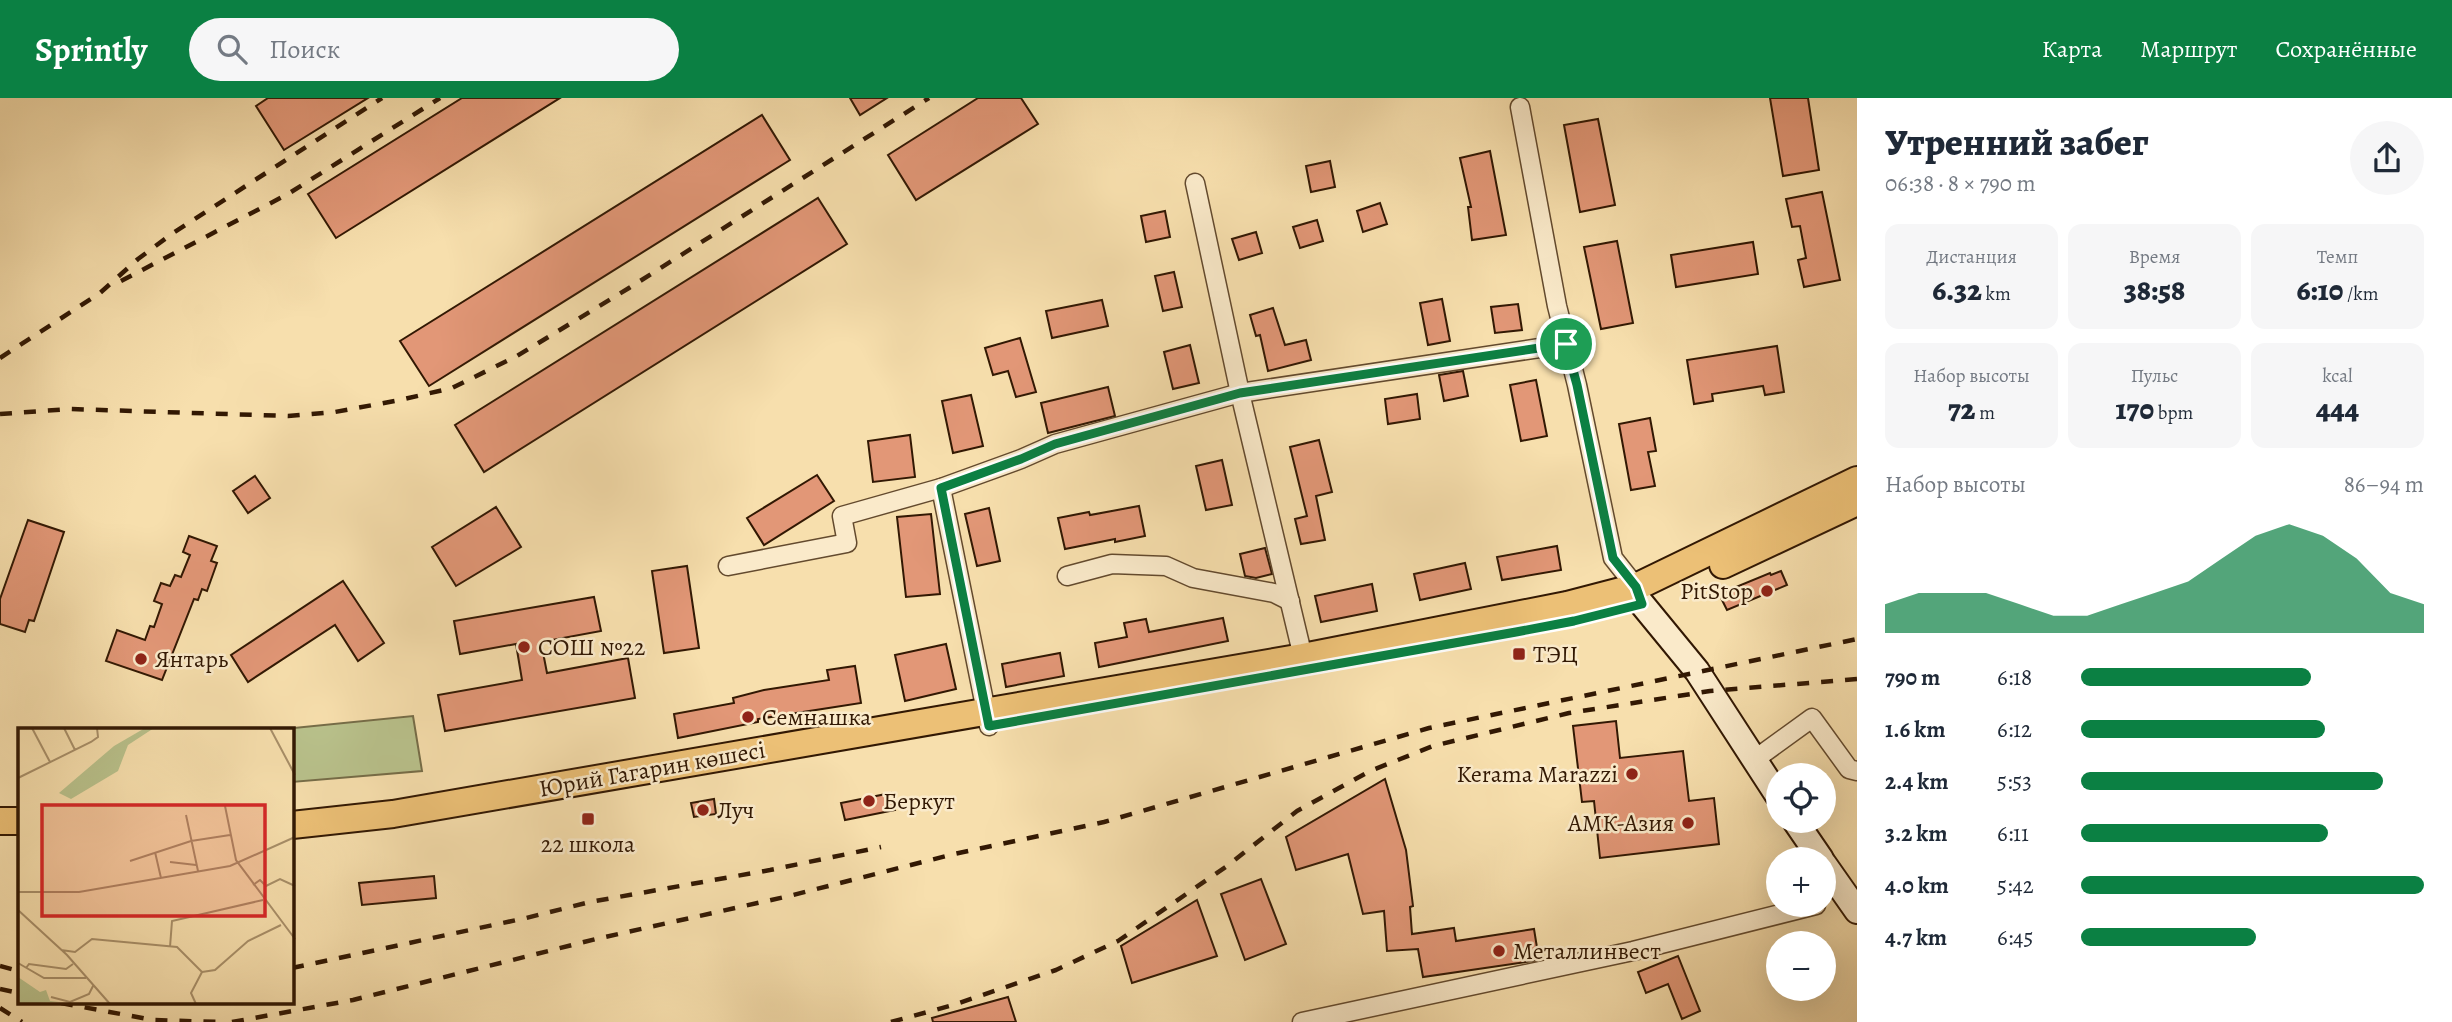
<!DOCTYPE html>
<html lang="ru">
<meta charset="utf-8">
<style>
:root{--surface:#fff;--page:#f6f6f7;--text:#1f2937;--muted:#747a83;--accent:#0b8043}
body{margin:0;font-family:Alegreya,serif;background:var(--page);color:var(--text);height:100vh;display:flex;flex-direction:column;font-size:26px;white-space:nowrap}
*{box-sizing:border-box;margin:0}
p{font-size:23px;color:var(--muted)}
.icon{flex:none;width:38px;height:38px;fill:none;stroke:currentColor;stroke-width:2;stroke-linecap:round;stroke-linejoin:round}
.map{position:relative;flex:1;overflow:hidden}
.drawer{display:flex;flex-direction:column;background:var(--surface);width:595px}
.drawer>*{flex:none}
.buttons{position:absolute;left:1766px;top:665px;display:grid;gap:14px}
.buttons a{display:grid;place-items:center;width:70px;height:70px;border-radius:50%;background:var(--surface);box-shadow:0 7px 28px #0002;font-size:35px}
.pin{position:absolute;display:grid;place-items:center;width:60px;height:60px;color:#fff;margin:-30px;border:4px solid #fff;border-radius:50%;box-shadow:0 2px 7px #0007}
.round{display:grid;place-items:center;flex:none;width:74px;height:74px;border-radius:37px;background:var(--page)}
.headline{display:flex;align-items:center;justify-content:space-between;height:119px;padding:0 28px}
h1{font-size:38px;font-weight:800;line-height:52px}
.stats{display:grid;grid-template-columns:repeat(3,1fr);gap:10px;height:119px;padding:7px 28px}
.stats div{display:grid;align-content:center;border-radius:14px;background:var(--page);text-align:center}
.stats b{font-size:30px;font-weight:800}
.stats small{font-size:19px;font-weight:400}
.stats p{font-size:19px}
.chart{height:196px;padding:14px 28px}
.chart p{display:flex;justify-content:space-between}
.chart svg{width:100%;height:126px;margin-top:7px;fill:var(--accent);opacity:.7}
ul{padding:0 28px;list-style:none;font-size:23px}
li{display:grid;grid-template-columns:112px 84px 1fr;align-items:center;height:52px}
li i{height:18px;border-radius:9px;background:var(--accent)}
header{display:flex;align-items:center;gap:42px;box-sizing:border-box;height:98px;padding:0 35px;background:var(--accent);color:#fff}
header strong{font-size:33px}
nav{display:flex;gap:38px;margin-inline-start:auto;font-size:24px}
.search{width:490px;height:63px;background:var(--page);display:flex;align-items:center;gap:18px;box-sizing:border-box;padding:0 24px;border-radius:38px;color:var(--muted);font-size:26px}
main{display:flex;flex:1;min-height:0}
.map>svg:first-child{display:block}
</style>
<header>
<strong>Sprintly</strong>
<div class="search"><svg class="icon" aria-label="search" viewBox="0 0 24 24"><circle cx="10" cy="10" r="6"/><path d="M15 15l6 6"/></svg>Поиск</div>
<nav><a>Карта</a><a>Маршрут</a><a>Сохранённые</a></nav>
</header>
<main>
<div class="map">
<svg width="1857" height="924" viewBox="0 0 1857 924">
<rect width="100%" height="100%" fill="#f7dfad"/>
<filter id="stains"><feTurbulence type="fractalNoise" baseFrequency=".00286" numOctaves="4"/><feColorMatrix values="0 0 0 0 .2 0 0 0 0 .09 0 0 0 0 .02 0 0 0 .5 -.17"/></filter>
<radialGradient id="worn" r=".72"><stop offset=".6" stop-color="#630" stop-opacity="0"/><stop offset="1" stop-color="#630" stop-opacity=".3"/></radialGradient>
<path fill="#b9c28c" stroke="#766d48" stroke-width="2" d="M 413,618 L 422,673 L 292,684 L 292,632 L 274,632 Z"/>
<g fill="#e29777" stroke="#321803" stroke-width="2">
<path d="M 268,0 L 368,0 L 284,52 L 256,8 Z"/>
<path d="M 462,0 L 560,0 L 336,140 L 308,96 Z"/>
<path d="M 850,0 L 887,0 L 860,17 Z"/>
<path d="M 978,0 L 1021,0 L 1038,26 L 916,102 L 888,57 Z"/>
<path d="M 1770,0 L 1808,0 L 1819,72 L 1783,78 Z"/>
<path d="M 762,17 L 790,62 L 429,288 L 400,243 Z"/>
<path d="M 1598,21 L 1615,107 L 1580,114 L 1564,27 Z"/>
<path d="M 1490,53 L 1506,137 L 1472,142 L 1468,109 L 1471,109 L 1460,60 Z"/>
<path d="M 1330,63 L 1335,89 L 1311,94 L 1306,68 Z"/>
<path d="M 1822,94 L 1840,182 L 1804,189 L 1798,162 L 1806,160 L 1800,128 L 1792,129 L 1786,101 Z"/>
<path d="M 818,100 L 847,146 L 484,374 L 455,327 Z"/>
<path d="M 1380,105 L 1387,126 L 1363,134 L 1357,113 Z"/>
<path d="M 1165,113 L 1170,139 L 1146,144 L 1141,118 Z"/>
<path d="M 1317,122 L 1323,143 L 1300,150 L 1293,129 Z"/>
<path d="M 1256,134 L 1262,155 L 1239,162 L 1232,141 Z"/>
<path d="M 1617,143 L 1633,225 L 1601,231 L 1584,149 Z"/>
<path d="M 1753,144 L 1758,176 L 1676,189 L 1671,157 Z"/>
<path d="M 1174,174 L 1182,209 L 1163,213 L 1155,178 Z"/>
<path d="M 1442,201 L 1450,243 L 1428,247 L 1420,205 Z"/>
<path d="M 1102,202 L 1108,228 L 1052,240 L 1046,213 Z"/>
<path d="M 1518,206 L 1522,232 L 1495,235 L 1491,209 Z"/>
<path d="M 1273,210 L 1285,247 L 1306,242 L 1311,262 L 1268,273 L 1260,237 L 1256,238 L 1250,217 Z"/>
<path d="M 1020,240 L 1036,294 L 1016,299 L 1008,273 L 993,277 L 985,250 Z"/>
<path d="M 1190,247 L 1199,285 L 1173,291 L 1164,254 Z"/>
<path d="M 1777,248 L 1784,294 L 1765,297 L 1763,288 L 1712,296 L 1713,303 L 1694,306 L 1687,262 Z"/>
<path d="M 1463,273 L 1468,298 L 1444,303 L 1439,277 Z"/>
<path d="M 1536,282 L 1547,338 L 1521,343 L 1510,287 Z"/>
<path d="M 1108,289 L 1115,318 L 1048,335 L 1041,305 Z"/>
<path d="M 1417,296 L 1420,321 L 1388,326 L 1385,301 Z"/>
<path d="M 971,297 L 983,348 L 953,355 L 942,303 Z"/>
<path d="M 1650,320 L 1656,353 L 1648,354 L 1655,388 L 1631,392 L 1619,326 Z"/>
<path d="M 910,337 L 915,379 L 873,384 L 868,343 Z"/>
<path d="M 1319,342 L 1332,394 L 1316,398 L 1325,442 L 1301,446 L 1295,421 L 1307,418 L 1290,349 Z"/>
<path d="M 1222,362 L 1232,407 L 1206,412 L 1196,368 Z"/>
<path d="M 817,377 L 834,403 L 764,447 L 747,420 Z"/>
<path d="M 255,378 L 270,400 L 248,415 L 233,393 Z"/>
<path d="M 1139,408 L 1145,438 L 1115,444 L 1115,441 L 1065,451 L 1058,420 L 1089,414 L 1090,417 Z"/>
<path d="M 496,409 L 521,449 L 456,488 L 432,449 Z"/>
<path d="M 989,410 L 1000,463 L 977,468 L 965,416 Z"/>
<path d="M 931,416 L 940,496 L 906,499 L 897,419 Z"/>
<path d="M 28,422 L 64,434 L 34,523 L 29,522 L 25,534 L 0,526 L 0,501 Z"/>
<path d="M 189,438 L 217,448 L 211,463 L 217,465 L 207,493 L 202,491 L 198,502 L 194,501 L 162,582 L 106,563 L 117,532 L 145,542 L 150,528 L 154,529 L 162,506 L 154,503 L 161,485 L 170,488 L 175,477 L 181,479 L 190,457 L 183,454 Z"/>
<path d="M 1557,448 L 1561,472 L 1502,482 L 1497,459 Z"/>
<path d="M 1265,450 L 1272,476 L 1256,480 L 1245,478 L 1240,456 Z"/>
<path d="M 1465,465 L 1471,491 L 1420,502 L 1414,476 Z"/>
<path d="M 687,468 L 699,550 L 664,555 L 652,473 Z"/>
<path d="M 1781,473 L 1787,487 L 1727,512 L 1719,496 L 1770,475 L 1771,477 Z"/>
<path d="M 343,483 L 384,545 L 358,563 L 335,527 L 248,584 L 231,557 Z"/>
<path d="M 1372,486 L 1377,513 L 1321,524 L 1315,498 Z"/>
<path d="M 594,499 L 601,533 L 541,544 L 547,575 L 628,560 L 635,600 L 445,633 L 438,597 L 522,582 L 516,546 L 460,556 L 454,523 Z"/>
<path d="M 1223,520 L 1228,543 L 1099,569 L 1095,545 L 1127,539 L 1124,525 L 1146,521 L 1149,534 Z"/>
<path d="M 946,546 L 956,591 L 905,603 L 895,557 Z"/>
<path d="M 1060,555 L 1064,578 L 1006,589 L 1002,566 Z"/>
<path d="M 855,568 L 861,605 L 758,621 L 758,624 L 678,640 L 674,616 L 734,605 L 733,600 L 764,592 L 829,582 L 827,572 Z"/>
<path d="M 1616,623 L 1620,660 L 1683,653 L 1689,703 L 1714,700 L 1719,746 L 1600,760 L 1594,703 L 1582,704 L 1573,628 Z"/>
<path d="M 1385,681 L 1406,752 L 1413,808 L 1410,809 L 1412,836 L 1454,830 L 1456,843 L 1534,831 L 1539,862 L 1423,879 L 1418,851 L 1387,853 L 1384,813 L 1363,816 L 1348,756 L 1296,772 L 1286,739 Z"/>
<path d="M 891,695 L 895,712 L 845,722 L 841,705 Z"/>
<path d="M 714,701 L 716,716 L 694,719 L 691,705 Z"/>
<path d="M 434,778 L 436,800 L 362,807 L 359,785 Z"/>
<path d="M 1261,781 L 1286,846 L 1245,862 L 1221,796 Z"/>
<path d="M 1197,802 L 1217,858 L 1132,885 L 1121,848 Z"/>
<path d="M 1678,858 L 1700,913 L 1682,921 L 1668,886 L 1646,895 L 1638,874 Z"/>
<path d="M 1008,899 L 1016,924 L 933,924 L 932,920 Z"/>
</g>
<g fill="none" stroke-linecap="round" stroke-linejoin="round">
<g stroke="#634a2e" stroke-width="21">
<g id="street">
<path d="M 1520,9 L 1557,208 L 1577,287 L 1613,460 L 1636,489 L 1639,496"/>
<path d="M 1195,85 L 1240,295 L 1303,559"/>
<path d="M 941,390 L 989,628"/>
<path d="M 728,468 L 847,445 L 842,418 L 941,390 L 1021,361 L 1055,346 L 1240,295 L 1566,246"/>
<path d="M 1067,478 L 1112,466 L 1166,468 L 1193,480 L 1274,495 L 1290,503"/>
<path d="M 1754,662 L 1812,620 L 1849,671 L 1857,673"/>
<path d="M 1302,924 L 1633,853 L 1816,807"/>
</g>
</g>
<g stroke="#321803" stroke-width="28">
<g id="secondary">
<path d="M 1642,506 L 1697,573 L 1778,698"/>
<path d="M 1795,723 L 1821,761"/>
<path d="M 1824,766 L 1857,813"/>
</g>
</g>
<g stroke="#321803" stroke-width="30">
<g id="primary">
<path d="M 1723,467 L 1857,404"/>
<path d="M 0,723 L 19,723"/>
<path d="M 292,727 L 393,716 L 1303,559 L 1567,507 L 1636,489 L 1857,382"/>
</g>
</g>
<use href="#street" stroke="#faeaca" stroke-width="18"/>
<use href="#secondary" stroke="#faeaca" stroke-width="24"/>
<use href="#primary" stroke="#ecc076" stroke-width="26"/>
<g stroke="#321803" stroke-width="4.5" stroke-dasharray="12 12" stroke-linecap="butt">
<path d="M 121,183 L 288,96 L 440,0"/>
<path d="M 0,260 L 100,195 L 138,161 L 173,135 L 382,0"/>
<path d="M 0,316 L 69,311 L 288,318 L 335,314 L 400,302 L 452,290 L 517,258 L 629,190 L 929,0"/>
<path d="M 0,868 L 19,873"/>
<path d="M 292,870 L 526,820 L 590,804 L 770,772 L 881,749"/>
<path d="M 0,891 L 19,895"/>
<path d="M 61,905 L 153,922 L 221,924"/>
<path d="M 0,910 L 22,924"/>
<path d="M 232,924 L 353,902 L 596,841 L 789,798 L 954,756 L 1104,724 L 1429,630 L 1857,541"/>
<path d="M 891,924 L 953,907 L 1056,872 L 1118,843 L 1227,768 L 1297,713 L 1370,673 L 1433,648 L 1569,615 L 1710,593 L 1857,581"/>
</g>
</g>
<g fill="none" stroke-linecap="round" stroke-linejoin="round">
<g stroke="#fff" stroke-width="14">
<path id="route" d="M 1566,246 L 1577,287 L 1613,460 L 1636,489 L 1642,506 L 1574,523 L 1516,534 L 989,628 L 941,390 L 1021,361 L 1055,346 L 1240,295 Z"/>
</g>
<use href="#route" stroke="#0b8043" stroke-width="9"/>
</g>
<g fill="#8f2418" stroke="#faeaca" stroke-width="2.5">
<circle cx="1767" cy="493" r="7"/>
<circle cx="524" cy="549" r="7"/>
<rect x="1512" y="549" width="14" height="14" rx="3.5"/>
<circle cx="141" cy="561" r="7"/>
<circle cx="748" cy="619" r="7"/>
<circle cx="1632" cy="676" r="7"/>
<circle cx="869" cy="703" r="7"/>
<circle cx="703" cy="712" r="7"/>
<rect x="581" y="714" width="14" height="14" rx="3.5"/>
<circle cx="1688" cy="725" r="7"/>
<circle cx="1499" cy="853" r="7"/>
</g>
<g text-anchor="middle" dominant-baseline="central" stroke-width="5" stroke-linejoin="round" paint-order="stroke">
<g font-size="24" fill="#321803" stroke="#faeaca" text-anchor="start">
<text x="1753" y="493" text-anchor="end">PitStop</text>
<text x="538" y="549">СОШ №22</text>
<text x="1533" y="556">ТЭЦ</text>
<text x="155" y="561">Янтарь</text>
<text x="762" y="619">Семнашка</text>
<text x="1618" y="676" text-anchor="end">Kerama Marazzi</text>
<text x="883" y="703">Беркут</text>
<text x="717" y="712">Луч</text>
<text x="1674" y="725" text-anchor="end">АМК-Азия</text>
<text x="588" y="746" text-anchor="middle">22 школа</text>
<text x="1513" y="853">Металлинвест</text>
</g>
<g font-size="24" fill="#321803" stroke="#faeaca">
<text transform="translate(652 671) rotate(-10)">Юрий Гагарин көшесі</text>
</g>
</g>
<g transform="translate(18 630)">
<rect width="276" height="276" fill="#f7dfad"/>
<path d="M 127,0 L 136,0 L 110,17 L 100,43 L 53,71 L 41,65 L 96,18 ZM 0,249 L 22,264 L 28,262 L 32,273 L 41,274 L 0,276 Z" fill="#b9c28c"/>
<path fill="none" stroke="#a88f69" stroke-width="2" d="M 14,0 L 32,34M 46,0 L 57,22M 252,0 L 277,47M 0,50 L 73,14 L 80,9 L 79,0M 207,78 L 218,132 L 277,211M 168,87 L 180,143M 137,124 L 143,150M 112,133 L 173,113 L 212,107M 152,134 L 178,137M 235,157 L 242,152 L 248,158 L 262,151 L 277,158M 0,164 L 61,164 L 212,138 L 277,109M 0,182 L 49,227 L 92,276M 152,219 L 154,193 L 245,172M 43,222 L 57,224 L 74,211 L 159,219 L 184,244M 0,235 L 26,250 L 68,250M 8,240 L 11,236 L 48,241 L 55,236M 184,244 L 197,242 L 230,213 L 263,197M 33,269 L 52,274 L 71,266 L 75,258M 178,276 L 173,265 L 184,244"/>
<path fill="#d62828" fill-opacity="0.15" stroke="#d62828" stroke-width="3.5" d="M 24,77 L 247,77 L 247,188 L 24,188 Z"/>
<rect width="276" height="276" fill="none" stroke="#321803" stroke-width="3.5"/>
</g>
<rect width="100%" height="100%" filter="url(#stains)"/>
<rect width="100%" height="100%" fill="url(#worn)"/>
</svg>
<div class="buttons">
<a><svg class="icon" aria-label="locate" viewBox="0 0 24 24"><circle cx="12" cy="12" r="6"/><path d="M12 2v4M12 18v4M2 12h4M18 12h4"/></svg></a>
<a>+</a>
<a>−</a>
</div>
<div class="pin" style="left:1566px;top:246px;background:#1e9e55"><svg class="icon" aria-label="arrive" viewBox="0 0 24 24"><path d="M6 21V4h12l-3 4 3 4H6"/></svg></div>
</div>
<section class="drawer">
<div class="headline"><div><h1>Утренний забег</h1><p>06:38 · 8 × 790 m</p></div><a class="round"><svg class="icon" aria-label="share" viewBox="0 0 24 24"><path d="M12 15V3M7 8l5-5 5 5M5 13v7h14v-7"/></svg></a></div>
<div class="stats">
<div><p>Дистанция</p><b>6.32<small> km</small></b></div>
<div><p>Время</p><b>38:58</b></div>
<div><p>Темп</p><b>6:10<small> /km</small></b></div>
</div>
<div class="stats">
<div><p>Набор высоты</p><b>72<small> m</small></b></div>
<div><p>Пульс</p><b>170<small> bpm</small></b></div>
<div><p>kcal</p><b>444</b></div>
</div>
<div class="chart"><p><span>Набор высоты</span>86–94 m</p>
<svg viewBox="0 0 160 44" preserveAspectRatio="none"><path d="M0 44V34L10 30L20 30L30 30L40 34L50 38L60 38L70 34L80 30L90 26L100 18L110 10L120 6L130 10L140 18L150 30L160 34V44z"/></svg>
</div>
<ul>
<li><b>790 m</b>6:18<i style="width:67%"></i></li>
<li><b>1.6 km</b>6:12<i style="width:71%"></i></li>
<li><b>2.4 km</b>5:53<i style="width:88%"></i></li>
<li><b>3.2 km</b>6:11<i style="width:72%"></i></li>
<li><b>4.0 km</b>5:42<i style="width:100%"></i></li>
<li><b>4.7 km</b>6:45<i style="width:51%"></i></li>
</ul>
</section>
</main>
